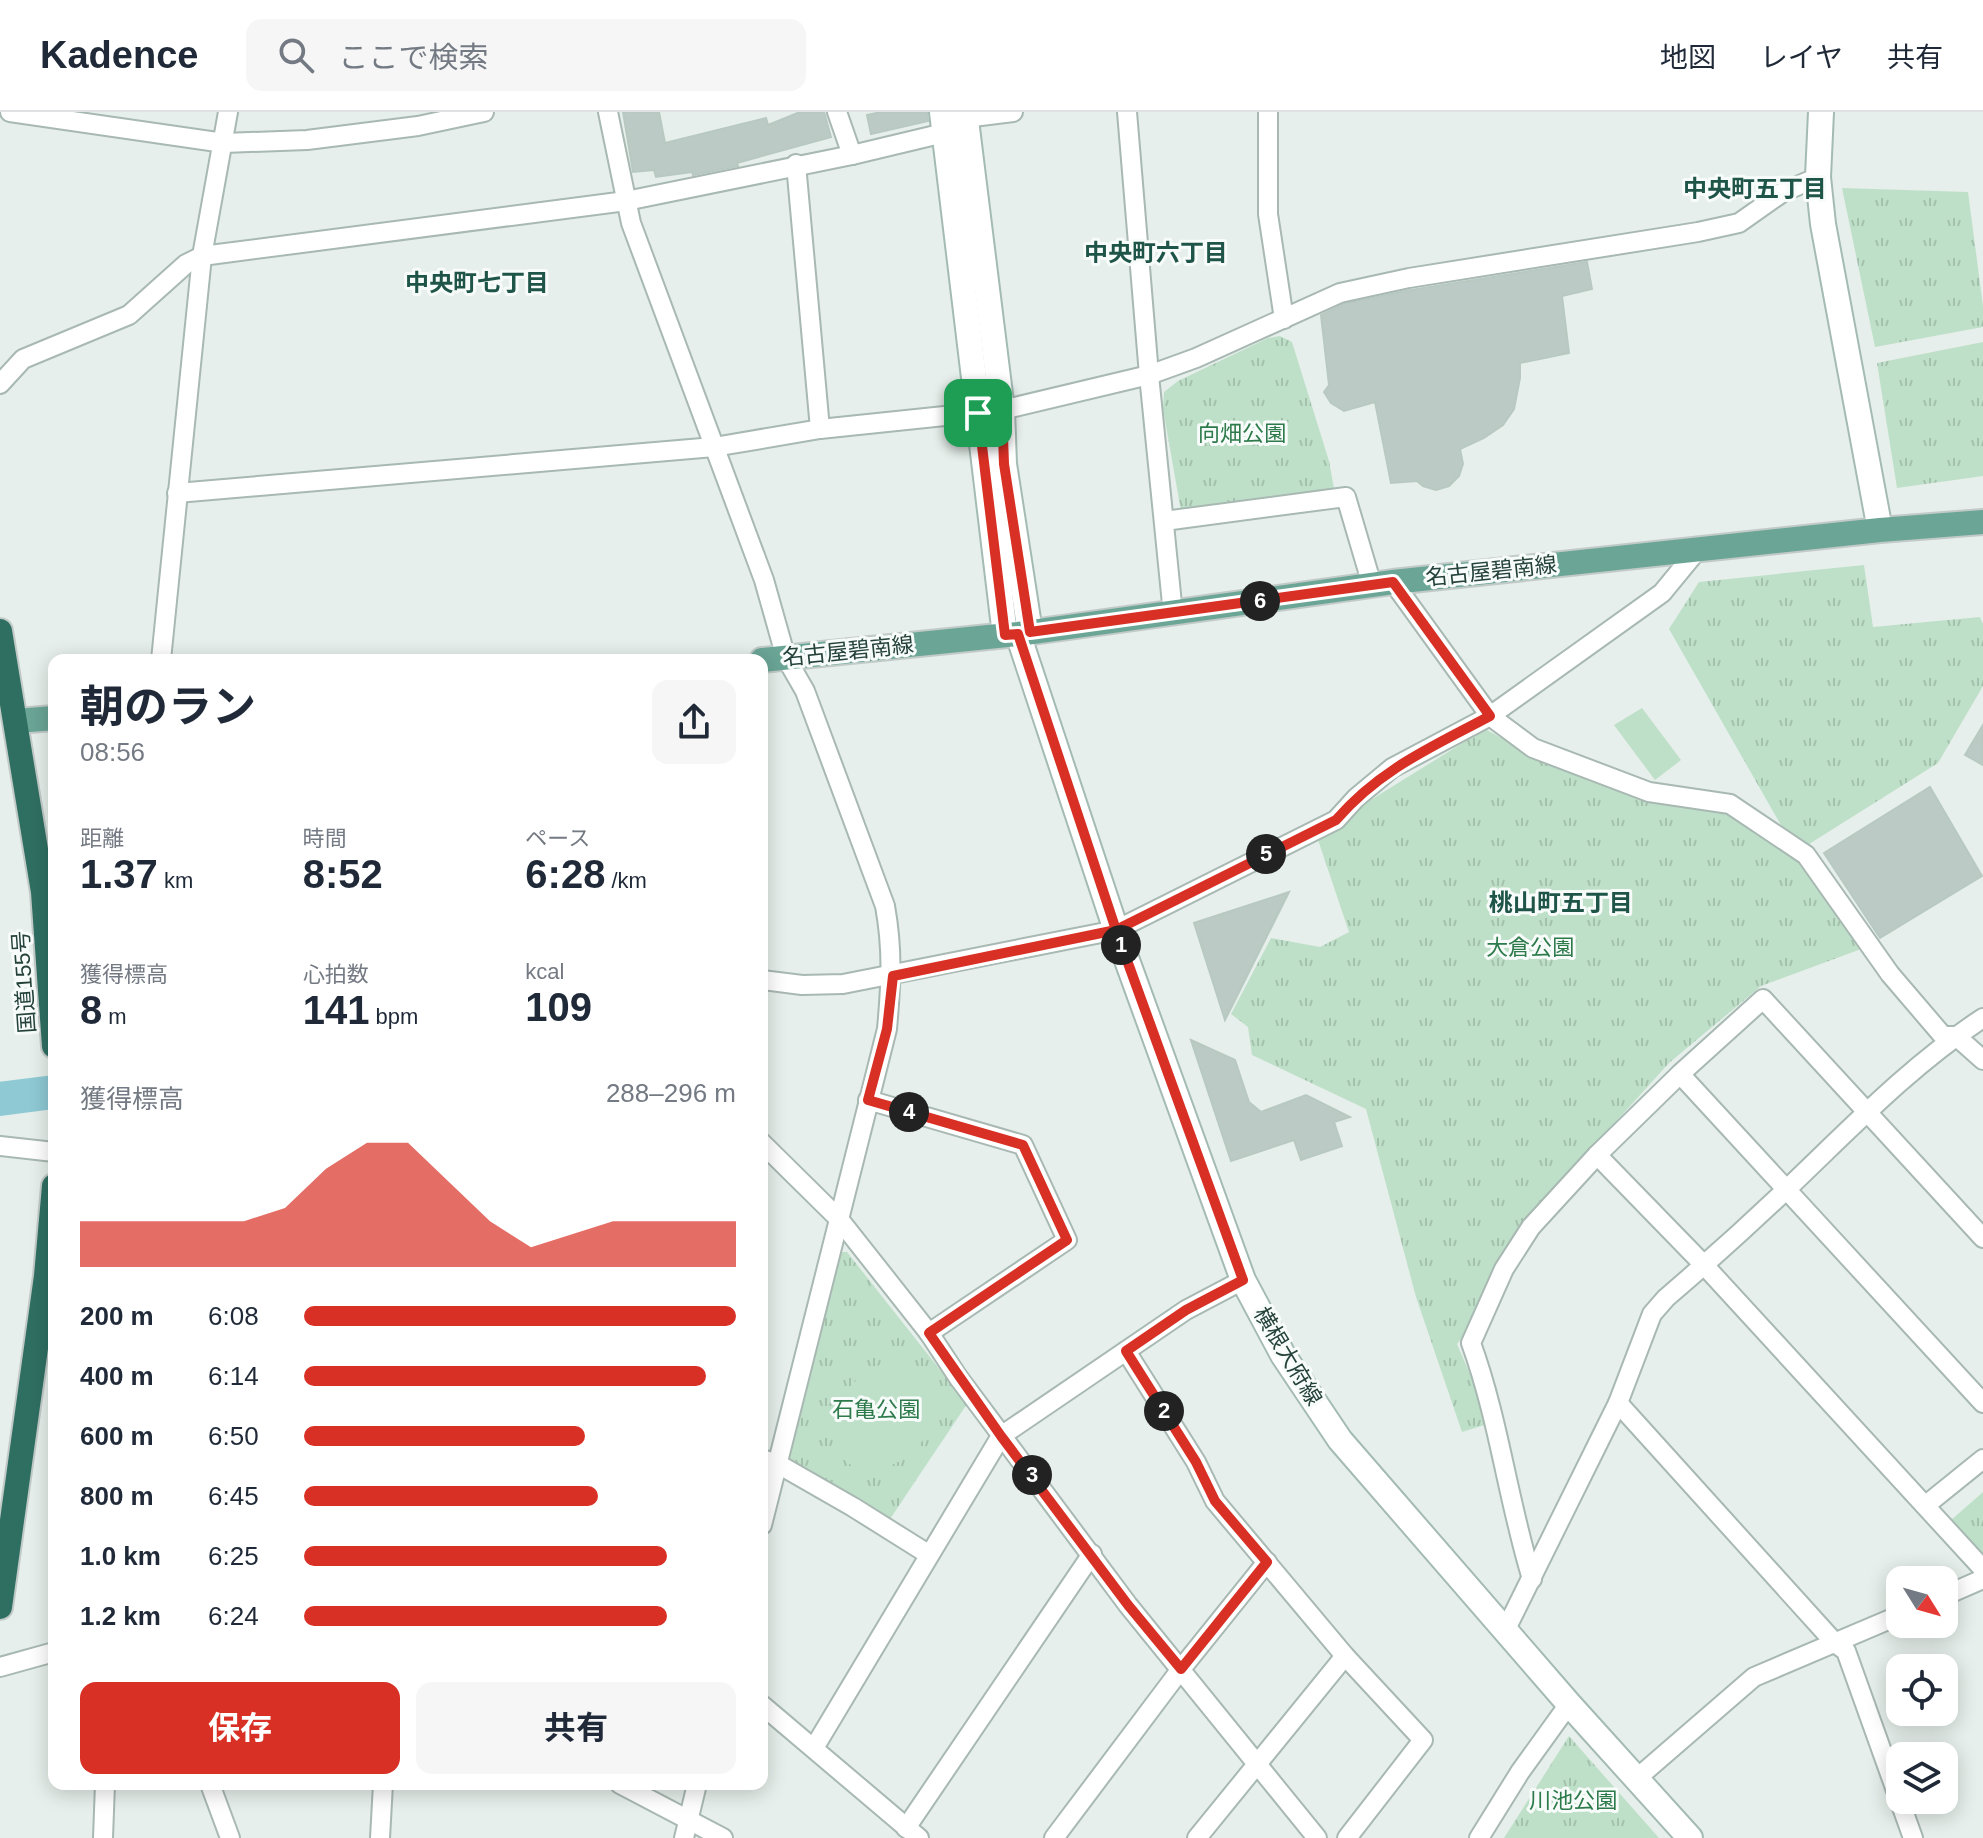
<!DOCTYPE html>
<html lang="ja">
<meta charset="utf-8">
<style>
:root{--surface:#fff;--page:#f6f6f7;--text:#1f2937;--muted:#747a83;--line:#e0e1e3;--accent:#d93025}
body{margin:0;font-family:Arial,"Noto Sans JP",sans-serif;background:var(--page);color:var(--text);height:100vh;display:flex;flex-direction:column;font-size:30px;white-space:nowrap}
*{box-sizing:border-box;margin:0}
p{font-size:26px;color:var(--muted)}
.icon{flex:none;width:44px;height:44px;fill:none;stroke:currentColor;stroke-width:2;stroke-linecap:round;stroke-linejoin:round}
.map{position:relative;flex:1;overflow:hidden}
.details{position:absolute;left:48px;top:542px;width:720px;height:1136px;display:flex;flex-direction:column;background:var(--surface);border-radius:16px;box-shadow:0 4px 20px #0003}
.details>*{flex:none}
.needle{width:52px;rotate:127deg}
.tools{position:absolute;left:1886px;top:1454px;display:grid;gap:16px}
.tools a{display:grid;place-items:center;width:72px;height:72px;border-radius:16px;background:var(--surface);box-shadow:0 4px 20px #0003;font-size:40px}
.pin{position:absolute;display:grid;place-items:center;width:68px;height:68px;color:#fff;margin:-34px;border-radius:16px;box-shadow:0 4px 12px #0006}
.km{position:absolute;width:40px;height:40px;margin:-20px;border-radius:50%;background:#222;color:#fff;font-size:22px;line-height:40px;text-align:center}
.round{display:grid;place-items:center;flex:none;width:84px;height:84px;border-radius:16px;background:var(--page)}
.headline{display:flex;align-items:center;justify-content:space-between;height:136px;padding:0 32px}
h1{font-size:44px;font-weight:700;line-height:60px}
.metrics{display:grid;grid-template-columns:repeat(3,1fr);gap:12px;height:136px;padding:8px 32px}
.metrics div{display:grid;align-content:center}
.metrics b{font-size:40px;font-weight:700}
.metrics small{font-size:22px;font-weight:400}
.metrics p{font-size:22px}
.chart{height:224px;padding:16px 32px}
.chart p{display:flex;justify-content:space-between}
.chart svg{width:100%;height:144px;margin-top:8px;fill:var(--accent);opacity:.7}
.button{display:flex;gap:16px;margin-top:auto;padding:16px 32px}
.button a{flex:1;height:92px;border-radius:16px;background:var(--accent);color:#fff;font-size:32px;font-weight:700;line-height:92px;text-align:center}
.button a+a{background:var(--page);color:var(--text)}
ul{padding:0 32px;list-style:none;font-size:26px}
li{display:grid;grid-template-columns:128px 96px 1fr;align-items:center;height:60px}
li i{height:20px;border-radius:10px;background:var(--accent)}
header{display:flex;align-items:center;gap:48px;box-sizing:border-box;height:112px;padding:0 40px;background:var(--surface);border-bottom:2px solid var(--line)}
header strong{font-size:38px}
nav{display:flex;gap:44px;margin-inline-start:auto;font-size:28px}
.search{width:560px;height:72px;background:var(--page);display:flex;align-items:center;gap:20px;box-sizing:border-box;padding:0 28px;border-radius:16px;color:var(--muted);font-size:30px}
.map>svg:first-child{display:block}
</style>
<header>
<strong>Kadence</strong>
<div class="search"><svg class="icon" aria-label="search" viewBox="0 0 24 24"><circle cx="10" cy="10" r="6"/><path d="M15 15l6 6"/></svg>ここで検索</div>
<nav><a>地図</a><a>レイヤ</a><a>共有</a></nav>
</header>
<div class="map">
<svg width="1983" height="1726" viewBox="0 0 1983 1726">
<defs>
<pattern id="grass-tufts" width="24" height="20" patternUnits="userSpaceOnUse" patternTransform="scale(2)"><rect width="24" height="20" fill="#bfe0c8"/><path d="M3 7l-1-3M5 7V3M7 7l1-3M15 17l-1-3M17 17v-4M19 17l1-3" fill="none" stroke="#a4c1ad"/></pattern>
</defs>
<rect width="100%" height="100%" fill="#e6efeb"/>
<g fill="url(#grass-tufts)">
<path d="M 1842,76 L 1968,80 L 1983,194 L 1983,215 L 1875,235 Z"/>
<path d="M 1280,224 L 1292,230 L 1329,349 L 1335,382 L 1181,399 L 1163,297 L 1164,280 L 1178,269 L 1268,226 Z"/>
<path d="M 1983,230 L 1983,364 L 1897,376 L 1877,251 Z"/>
<path d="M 1864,453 L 1873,515 L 1980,505 L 1983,512 L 1983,574 L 1938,651 L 1806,734 L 1790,729 L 1669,517 L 1699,470 Z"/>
<path d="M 1485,617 L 1529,641 L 1727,697 L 1801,746 L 1864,836 L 1761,874 L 1669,951 L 1516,1120 L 1479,1205 L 1457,1232 L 1491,1311 L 1462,1320 L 1416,1185 L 1366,997 L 1252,943 L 1248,915 L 1231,902 L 1271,826 L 1320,835 L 1349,820 L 1316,722 Z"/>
<path d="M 840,1140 L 847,1140 L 967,1292 L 890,1407 L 788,1351 Z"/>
<path d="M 1983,1380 L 1983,1446 L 1950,1409 Z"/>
<path d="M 1569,1624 L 1659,1726 L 1504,1726 Z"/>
</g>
<g fill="#bfe0c8">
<path d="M 1642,596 L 1681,648 L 1655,668 L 1614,613 Z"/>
<path d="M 898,1244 L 932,1284 L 935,1302 L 927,1323 L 910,1345 L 884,1356 L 852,1354 L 834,1340 C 833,1314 840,1279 863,1262 C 873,1255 887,1250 898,1244 Z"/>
</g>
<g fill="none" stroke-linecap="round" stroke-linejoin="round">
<path stroke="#8ec9d4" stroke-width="34" d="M 0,987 L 54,980"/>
</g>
<g fill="#bbcac4" stroke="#b8c9c2" stroke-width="2">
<path d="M 623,0 L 659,0 L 665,31 L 766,6 L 768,13 L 800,0 L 824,0 L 831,25 L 737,51 L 738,54 L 693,63 L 692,60 L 656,65 L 654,58 L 633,60 Z"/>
<path d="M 881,0 L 927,0 L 928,9 L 871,22 L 867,3 Z"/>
<path d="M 1587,150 L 1592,177 L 1562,184 L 1569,241 L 1520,251 L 1520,266 L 1514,297 L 1503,313 L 1484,326 L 1460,337 L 1463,352 L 1459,364 L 1449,374 L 1436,378 L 1423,374 L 1417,369 L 1391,371 L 1375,290 L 1344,299 L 1331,291 L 1324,280 L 1329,273 L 1321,203 L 1344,192 L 1411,178 Z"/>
<path d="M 1983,613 L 1983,653 L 1965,643 Z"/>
<path d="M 1930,675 L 1982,764 L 1880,826 L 1824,741 Z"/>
<path d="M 1289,780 L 1225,908 L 1194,811 Z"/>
<path d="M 1191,928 L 1235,948 L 1249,990 L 1261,1000 L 1306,983 L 1350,1005 L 1334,1010 L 1342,1034 L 1301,1048 L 1294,1028 L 1231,1049 Z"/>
</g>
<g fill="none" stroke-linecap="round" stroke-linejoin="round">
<g stroke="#a8b8b2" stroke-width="22">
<g id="street">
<path d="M 10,0 L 224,31 L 307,28 L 418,14 L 484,0"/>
<path d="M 608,0 L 631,111 L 764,468 L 786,546 L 805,579 L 885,794 C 893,838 891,872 887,917 L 762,1413"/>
<path d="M 837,0 L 852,43"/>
<path d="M 1127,0 L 1149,263 L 1173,502"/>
<path d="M 1268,0 L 1268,102 L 1284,207"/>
<path d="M 0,272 L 23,247 L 129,203 L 186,152 L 202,144 L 626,89 L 852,43 L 944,21 L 965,6 L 1013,0"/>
<path d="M 820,317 L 1002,298 L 1149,263 L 1196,246 L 1340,181 L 1409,166 L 1698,120 L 1739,111 L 1783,80 L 1818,65"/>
<path d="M 177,381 L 714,335 L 820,317 L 796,52"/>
<path d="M 1164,409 L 1346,385 L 1372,473"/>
<path d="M 1393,470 L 1490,604 L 1533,636 L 1649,680 L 1730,692 L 1806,743 L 1890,862 L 1943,924 L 1956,924 L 1983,948"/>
<path d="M 161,548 L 202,144 L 228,0"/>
<path d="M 762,868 L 802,873 L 843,872 L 1116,818 L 1336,708 L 1356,686 L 1392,656 L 1490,604 L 1662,481 L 1699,436"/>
<path d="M 1680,962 L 1983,1291"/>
<path d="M 868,988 L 1023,1033 L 1067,1128 L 929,1221"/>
<path d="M 762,1031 L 839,1107 L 929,1221 L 958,1265 L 1128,1493 L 1317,1726"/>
<path d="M 0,1034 L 54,1040"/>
<path d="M 1597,1043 L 1704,1153 L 1983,1457"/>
<path d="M 1126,1239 L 1196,1350 L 1215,1389 L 1345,1544 L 1423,1628 L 1347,1726"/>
<path d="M 1618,1291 L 1835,1531 L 1846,1539 L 1913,1726"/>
<path d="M 762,1347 L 778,1352 L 853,1395 L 928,1442"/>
<path d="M 1926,1393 L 1983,1347"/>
<path d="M 1532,1467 C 1508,1389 1499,1308 1471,1231 L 1504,1157 L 1531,1115 L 1597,1043 L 1680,962 L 1763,887 L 1983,1126"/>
<path d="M 1944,1484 L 1983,1467"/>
<path d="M 1505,1519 L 1618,1291 L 1652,1202 L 1666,1186 C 1708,1150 1749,1113 1789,1075 C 1851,1016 1911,953 1983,906"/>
<path d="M 0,1555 L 54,1540"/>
<path d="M 762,1593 L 919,1726"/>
<path d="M 814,1636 L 1001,1324 L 1186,1198 L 1243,1168"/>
<path d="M 1636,1667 L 1754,1565 L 1900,1503"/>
<path d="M 210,1672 L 230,1726"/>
<path d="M 620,1672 L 723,1726"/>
<path d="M 906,1716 L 1092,1442"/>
<path d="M 103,1726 L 105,1672"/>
<path d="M 380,1726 L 383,1672"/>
<path d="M 684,1726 L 697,1672"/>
<path d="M 1054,1726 L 1181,1557 L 1267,1450"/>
<path d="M 1197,1726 L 1345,1544"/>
<path d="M 1479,1726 L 1520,1660 L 1569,1592"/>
</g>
</g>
<g stroke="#a4bbb3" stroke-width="28">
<g id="secondary">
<path d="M 942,0 L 1005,523"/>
<path d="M 965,0 L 1002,298 L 1004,352 L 1030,520"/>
<path d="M 1821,0 L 1818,65 L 1823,112 L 1880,418"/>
<path d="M 1018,522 L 1116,818 L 1243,1168 L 1283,1243 L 1340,1328 L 1569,1592 L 1690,1726"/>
</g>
</g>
<g stroke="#c2cac8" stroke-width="28">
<g id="primary">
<path d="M 762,548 L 1018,522 L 1393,470 L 1880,418 L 1983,410"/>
<path d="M 16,609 L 54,606"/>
</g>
</g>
<g stroke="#c2cac8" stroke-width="28">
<g id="highway">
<path d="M 0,519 L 43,780 L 54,934"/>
<path d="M 0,1495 L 46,1164 L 54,1074"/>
</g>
</g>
<use href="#street" stroke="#fff" stroke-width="18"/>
<use href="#secondary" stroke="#fff" stroke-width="24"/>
<use href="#primary" stroke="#6aa596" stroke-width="24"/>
<use href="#highway" stroke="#2f6f62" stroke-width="24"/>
</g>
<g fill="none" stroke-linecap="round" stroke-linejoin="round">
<g stroke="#fff" stroke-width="16">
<path id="route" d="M 978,301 L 1005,523 L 1018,522 L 1116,818 L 1243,1168 L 1186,1198 L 1126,1239 L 1196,1350 L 1215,1389 L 1267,1450 L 1181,1557 L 1128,1493 L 1001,1324 L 929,1221 L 1067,1128 L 1023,1033 L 868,988 L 887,917 L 893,864 L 1116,818 L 1336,708 C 1380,657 1432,635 1490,604 L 1393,470 L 1030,520 L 1004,352 L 1002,298 L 978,301"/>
</g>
<use href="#route" stroke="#d93025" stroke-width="10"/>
</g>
<g text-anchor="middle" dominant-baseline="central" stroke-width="6" stroke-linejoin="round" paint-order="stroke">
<g font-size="22" fill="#2d7a4b" stroke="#f7fbf9">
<text x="1242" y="321">向畑公園</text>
<text x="1530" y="835">大倉公園</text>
<text x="876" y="1297">石亀公園</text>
<text x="1573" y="1688">川池公園</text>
</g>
<g font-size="22" fill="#24423a" stroke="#f7fbf9">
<text transform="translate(1491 459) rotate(-6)">名古屋碧南線</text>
<text transform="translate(848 539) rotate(-6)">名古屋碧南線</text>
<text transform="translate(24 870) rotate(-94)">国道155号</text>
<text transform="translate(1288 1244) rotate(59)">横根大府線</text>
</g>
<g font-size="24" font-weight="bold" fill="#1f5548" stroke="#f7fbf9">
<text x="1755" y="76">中央町五丁目</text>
<text x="1156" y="140">中央町六丁目</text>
<text x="477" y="170">中央町七丁目</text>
<text x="1561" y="790">桃山町五丁目</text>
</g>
</g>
</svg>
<div class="tools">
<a><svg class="needle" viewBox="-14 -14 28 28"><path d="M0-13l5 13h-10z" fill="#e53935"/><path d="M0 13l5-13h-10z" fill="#747a83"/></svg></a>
<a><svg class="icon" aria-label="locate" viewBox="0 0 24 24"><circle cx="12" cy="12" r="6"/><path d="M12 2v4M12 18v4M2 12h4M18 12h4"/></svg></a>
<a><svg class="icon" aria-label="layers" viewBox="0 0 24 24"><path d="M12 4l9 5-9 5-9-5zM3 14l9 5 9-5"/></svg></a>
</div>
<div class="pin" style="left:978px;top:301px;background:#1e9e55"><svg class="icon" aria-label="arrive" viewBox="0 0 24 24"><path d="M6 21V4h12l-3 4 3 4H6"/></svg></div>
<b class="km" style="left:1121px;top:833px">1</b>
<b class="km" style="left:1164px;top:1299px">2</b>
<b class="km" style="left:1032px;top:1363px">3</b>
<b class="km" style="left:909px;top:1000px">4</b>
<b class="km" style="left:1266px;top:742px">5</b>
<b class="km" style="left:1260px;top:489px">6</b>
<section class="details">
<div class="headline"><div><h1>朝のラン</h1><p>08:56</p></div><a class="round"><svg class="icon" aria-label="share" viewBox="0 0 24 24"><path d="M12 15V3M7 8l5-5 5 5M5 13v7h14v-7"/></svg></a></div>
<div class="metrics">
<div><p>距離</p><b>1.37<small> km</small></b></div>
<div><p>時間</p><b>8:52</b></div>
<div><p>ペース</p><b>6:28<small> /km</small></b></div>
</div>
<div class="metrics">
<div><p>獲得標高</p><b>8<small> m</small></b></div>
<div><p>心拍数</p><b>141<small> bpm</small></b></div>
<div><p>kcal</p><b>109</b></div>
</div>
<div class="chart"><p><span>獲得標高</span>288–296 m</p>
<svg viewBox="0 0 160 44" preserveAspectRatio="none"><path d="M0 44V30L10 30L20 30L30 30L40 30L50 26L60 14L70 6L80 6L90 18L100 30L110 38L120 34L130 30L140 30L150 30L160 30V44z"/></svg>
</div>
<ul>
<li><b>200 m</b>6:08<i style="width:100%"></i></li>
<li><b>400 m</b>6:14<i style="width:93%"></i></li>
<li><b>600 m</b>6:50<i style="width:65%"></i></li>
<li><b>800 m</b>6:45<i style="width:68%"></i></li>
<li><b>1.0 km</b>6:25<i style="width:84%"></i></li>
<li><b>1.2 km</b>6:24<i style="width:84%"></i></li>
</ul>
<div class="button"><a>保存</a><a>共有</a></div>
</section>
</div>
